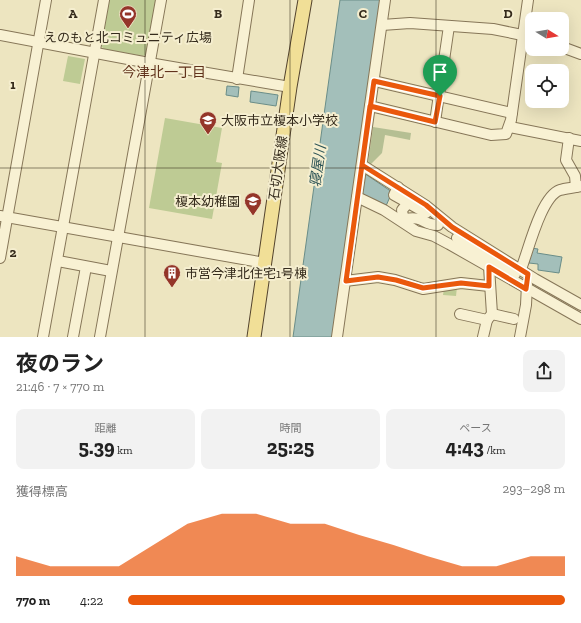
<!DOCTYPE html>
<html lang="ja">
<meta charset="utf-8">
<style>
:root{--surface:#fff;--page:#f2f2f2;--text:#222;--muted:#767676;--accent:#ea580c}
body{margin:0;font-family:"Zilla Slab","Noto Sans JP",serif;background:var(--page);color:var(--text);height:100vh;display:flex;flex-direction:column;font-size:15px;white-space:nowrap}
*{box-sizing:border-box;margin:0}
p{font-size:13px;color:var(--muted)}
.icon{flex:none;width:22px;height:22px;fill:none;stroke:currentColor;stroke-width:2;stroke-linecap:round;stroke-linejoin:round}
.map{position:relative;height:337px;overflow:hidden}
.details{display:flex;flex-direction:column;background:var(--surface);flex:1}
.details>*{flex:none}
.needle{width:26px;rotate:101deg}
.controls{position:absolute;left:525px;top:12px;display:grid;gap:8px}
.controls a{display:grid;place-items:center;width:44px;height:44px;border-radius:8px;background:var(--surface);box-shadow:0 4px 16px #0002;font-size:20px}
.pin{position:absolute;display:grid;place-items:center;width:34px;height:34px;color:#fff;margin:-41px -17px;border-radius:50% 50% 50% 0;rotate:-45deg;box-shadow:0 0 4px #0007}
.pin .icon{rotate:45deg}
.round{display:grid;place-items:center;flex:none;width:42px;height:42px;border-radius:8px;background:var(--page)}
.headline{display:flex;align-items:center;justify-content:space-between;height:68px;padding:0 16px}
h1{font-size:22px;font-weight:700;line-height:30px}
.stats{display:grid;grid-template-columns:repeat(3,1fr);gap:6px;height:68px;padding:4px 16px}
.stats div{display:grid;align-content:center;border-radius:8px;background:var(--page);text-align:center}
.stats b{font-size:20px;font-weight:700}
.stats small{font-size:11px;font-weight:400}
.stats p{font-size:11px}
.chart{height:112px;padding:8px 16px}
.chart p{display:flex;justify-content:space-between}
.chart svg{width:100%;height:72px;margin-top:4px;fill:var(--accent);opacity:.7}
ul{padding:0 16px;list-style:none;font-size:13px}
li{display:grid;grid-template-columns:64px 48px 1fr;align-items:center;height:30px}
li i{height:10px;border-radius:5px;background:var(--accent)}
.map>svg:first-child{display:block}
</style>
<div class="map">
<svg width="581" height="337" viewBox="0 0 581 337">
<rect width="100%" height="100%" fill="#ede5c0"/>
<g fill="#becb94">
<path d="M 109,0 L 156,0 L 147,54 L 143,56 L 104,49 L 101,46 Z"/>
<path d="M 68,56 L 85,59 L 80,84 L 63,81 Z"/>
<path d="M 165,118 L 222,128 L 216,162 L 222,163 L 212,219 L 149,208 Z"/>
<path d="M 457,287 L 456,296 L 443,295 L 444,288 Z"/>
</g>
<path fill="#b5bf93" d="M 373,127 L 411,133 L 410,140 L 385,135 L 382,153 L 370,165 L 368,163 Z"/>
<g fill="#a3bfba" stroke="#6a8d88">
<path d="M 340,0 L 381,0 L 358,169 L 392,192 L 386,206 L 362,194 L 333,337 L 293,337 Z"/>
<path d="M 227,86 L 239,87 L 238,97 L 226,95 Z"/>
<path d="M 251,91 L 278,95 L 276,106 L 250,102 Z"/>
<path d="M 531,248 L 538,249 L 537,253 L 562,257 L 559,273 L 538,270 L 538,264 L 529,263 Z"/>
</g>
<g fill="none" stroke-linecap="round" stroke-linejoin="round">
<g stroke="#867658" stroke-width="12">
<g id="minor">
<path d="M 382,25 L 410,23 L 493,29 L 532,37"/>
<path d="M 0,35 L 149,63 L 290,87"/>
<path d="M 562,47 L 581,54"/>
<path d="M 237,79 L 249,0"/>
<path d="M 374,81 L 512,113"/>
<path d="M 370,106 L 491,135 L 506,134 L 511,120 L 528,0"/>
<path d="M 435,122 L 449,26"/>
<path d="M 510,127 L 581,141"/>
<path d="M 569,138 L 566,160 L 575,176 L 576,187"/>
<path d="M 362,165 L 425,205 L 452,227 L 535,279 L 581,305"/>
<path d="M 398,187 L 394,195 L 426,213"/>
<path d="M 357,197 L 384,210 L 416,231 L 434,236 L 449,244 L 581,319"/>
<path d="M 408,203 L 402,210 L 403,217 L 406,219 C 423,215 424,226 438,225"/>
<path d="M 0,216 L 265,263"/>
<path d="M 457,238 L 515,274"/>
<path d="M 0,258 L 46,0"/>
<path d="M 58,261 L 111,271"/>
<path d="M 489,267 L 492,314"/>
<path d="M 521,269 C 528,252 541,196 560,190 C 566,188 574,188 581,186"/>
<path d="M 345,281 L 378,277 L 395,280 L 423,289 L 461,283 L 489,286"/>
<path d="M 460,314 L 487,320 L 492,314 L 514,319"/>
<path d="M 43,337 L 104,0"/>
<path d="M 73,337 L 86,267"/>
<path d="M 100,337 L 161,0"/>
<path d="M 337,337 L 385,0"/>
<path d="M 483,337 L 487,320"/>
<path d="M 520,337 L 526,305 L 527,284"/>
</g>
</g>
<g stroke="#53432d" stroke-width="15">
<path id="major" d="M 254,337 L 290,87 L 305,0"/>
</g>
<use href="#minor" stroke="#f8f1d3" stroke-width="10"/>
<use href="#major" stroke="#f1df97" stroke-width="13"/>
</g>
<g fill="none" stroke-linecap="round" stroke-linejoin="round">
<g stroke="#fff" stroke-width="8">
<path id="route" d="M 440,96 L 374,81 L 361,172 L 346,281 L 378,277 L 396,280 L 423,288 L 461,283 L 489,286 L 489,267 L 526,289 L 528,274 L 452,227 L 426,205 L 362,165 L 370,106 L 435,122 L 440,96"/>
</g>
<use href="#route" stroke="#ea580c" stroke-width="5"/>
</g>
<path fill="none" stroke="#352b1c" stroke-width="1" stroke-opacity="0.55" d="M 145,0 L 145,337M 290,0 L 290,337M 436,0 L 436,337M 0,168 L 581,168"/>
<defs>
<g id="stadium-pin" transform="scale(0.9)"><path d="M0 17L-7.5 6A9.5 9.5 0 1 1 7.5 6Z" fill="#943529" stroke="#f5eecf"/><path d="M0-5a6.5 5 0 1 0 0 10a6.5 5 0 1 0 0-10ZM-3.5-1.8h7v3.6h-7Z" fill="#fff"/></g>
<g id="school-pin" transform="scale(0.9)"><path d="M0 17L-7.5 6A9.5 9.5 0 1 1 7.5 6Z" fill="#943529" stroke="#f5eecf"/><path d="M0-5L7-2L0 1L-7-2ZM-4 1L0 2.5L4 1V4Q0 6-4 4Z" fill="#fff"/></g>
<g id="building-pin" transform="scale(0.9)"><path d="M0 17L-7.5 6A9.5 9.5 0 1 1 7.5 6Z" fill="#943529" stroke="#f5eecf"/><path d="M-4-6H4V6H1V3H-1V6H-4ZM-2.5-4.3h1.7v1.8h-1.7ZM.8-4.3h1.7v1.8H.8ZM-2.5-1h1.7V.8h-1.7ZM.8-1h1.7V.8H.8Z" fill="#fff"/></g>
</defs>
<g fill-rule="evenodd">
<use href="#stadium-pin" x="128" y="14"/>
<use href="#school-pin" x="208" y="120"/>
<use href="#school-pin" x="253" y="201"/>
<use href="#building-pin" x="172" y="273"/>
</g>
<g text-anchor="middle" dominant-baseline="central" stroke-width="4" stroke-linejoin="round" paint-order="stroke">
<g font-size="13" fill="#352b1c" stroke="#f5eecf" text-anchor="start">
<text x="128" y="37" text-anchor="middle">えのもと北コミュニティ広場</text>
<text x="221" y="120">大阪市立榎本小学校</text>
<text x="240" y="201" text-anchor="end">榎本幼稚園</text>
<text x="185" y="273">市営今津北住宅1号棟</text>
</g>
<g font-size="13" fill="#352b1c" stroke="#f5eecf">
<text transform="translate(278 168) rotate(-82)">石切大阪線</text>
</g>
<g font-size="14" fill="#61331c" stroke="#f5eecf">
<text x="164" y="72">今津北一丁目</text>
</g>
<g font-size="14" font-style="italic" fill="#2c5355" stroke="#f5eecf">
<text transform="translate(318 166) rotate(-82)">寝屋川</text>
</g>
</g>
<g font-size="13" text-anchor="middle" font-weight="bold" fill="#352b1c" stroke="#f5eecf" stroke-width="4" stroke-linejoin="round" paint-order="stroke">
<text x="73" y="18">A</text>
<text x="218" y="18">B</text>
<text x="363" y="18">C</text>
<text x="508" y="18">D</text>
<text x="13" y="89">1</text>
<text x="13" y="257">2</text>
</g>
</svg>
<div class="controls">
<a><svg class="needle" viewBox="-14 -14 28 28"><path d="M0-13l5 13h-10z" fill="#e53935"/><path d="M0 13l5-13h-10z" fill="#767676"/></svg></a>
<a><svg class="icon" aria-label="locate" viewBox="0 0 24 24"><circle cx="12" cy="12" r="6"/><path d="M12 2v4M12 18v4M2 12h4M18 12h4"/></svg></a>
</div>
<div class="pin" style="left:440px;top:96px;background:#1e9e55"><svg class="icon" aria-label="arrive" viewBox="0 0 24 24"><path d="M6 21V4h12l-3 4 3 4H6"/></svg></div>
</div>
<section class="details">
<div class="headline"><div><h1>夜のラン</h1><p>21:46 · 7 × 770 m</p></div><a class="round"><svg class="icon" aria-label="share" viewBox="0 0 24 24"><path d="M12 15V3M7 8l5-5 5 5M5 13v7h14v-7"/></svg></a></div>
<div class="stats">
<div><p>距離</p><b>5.39<small> km</small></b></div>
<div><p>時間</p><b>25:25</b></div>
<div><p>ペース</p><b>4:43<small> /km</small></b></div>
</div>
<div class="chart"><p><span>獲得標高</span>293–298 m</p>
<svg viewBox="0 0 160 44" preserveAspectRatio="none"><path d="M0 44V32L10 38L20 38L30 38L40 25L50 12L60 6L70 6L80 12L90 12L100 19L110 25L120 32L130 38L140 38L150 32L160 32V44z"/></svg>
</div>
<ul>
<li><b>770 m</b>4:22<i style="width:100%"></i></li>
</ul>
</section>
